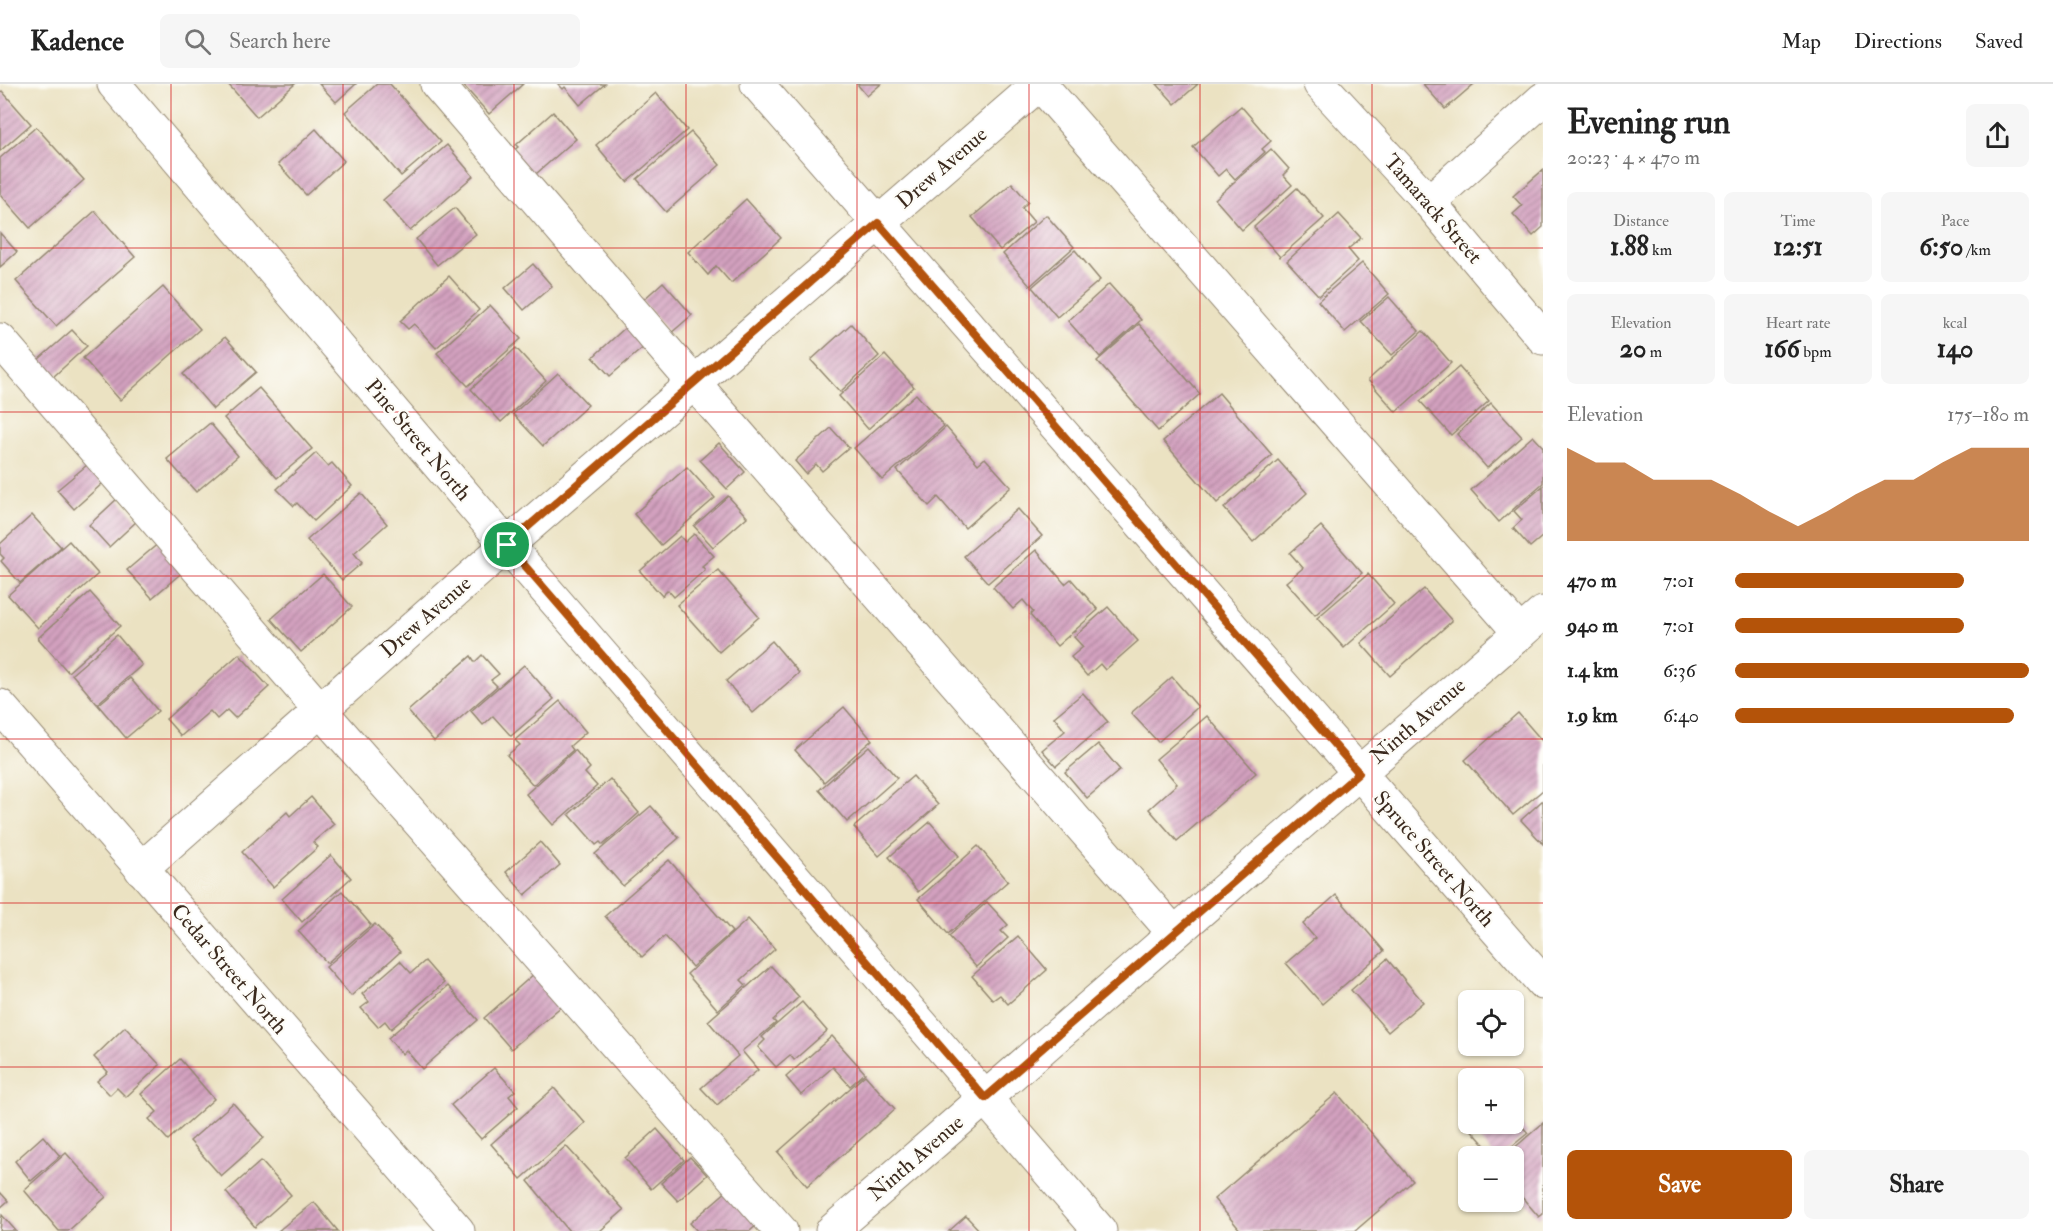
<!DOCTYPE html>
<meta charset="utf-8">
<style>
:root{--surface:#fff;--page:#f6f6f6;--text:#222;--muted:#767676;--line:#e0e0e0;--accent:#b45309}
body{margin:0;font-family:"IM FELL Double Pica",serif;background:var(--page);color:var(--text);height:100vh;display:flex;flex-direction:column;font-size:22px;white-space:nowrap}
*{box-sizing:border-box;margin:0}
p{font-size:20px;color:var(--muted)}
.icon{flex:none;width:33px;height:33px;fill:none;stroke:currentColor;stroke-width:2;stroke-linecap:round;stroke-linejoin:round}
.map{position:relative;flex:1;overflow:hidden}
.panel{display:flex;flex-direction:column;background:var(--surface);width:510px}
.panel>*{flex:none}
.tools{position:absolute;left:1458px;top:906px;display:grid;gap:12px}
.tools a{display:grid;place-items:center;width:66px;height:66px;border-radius:9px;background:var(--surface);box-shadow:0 2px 4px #0004;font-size:30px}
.pin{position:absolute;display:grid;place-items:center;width:51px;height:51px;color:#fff;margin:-26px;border:3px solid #fff;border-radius:50%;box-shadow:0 2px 6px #0007}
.round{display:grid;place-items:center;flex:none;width:63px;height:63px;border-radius:9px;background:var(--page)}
.head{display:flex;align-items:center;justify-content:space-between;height:102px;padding:0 24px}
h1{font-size:33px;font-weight:700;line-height:45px}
.figures{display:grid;grid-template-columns:repeat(3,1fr);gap:9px;height:102px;padding:6px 24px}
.figures div{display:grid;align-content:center;border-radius:9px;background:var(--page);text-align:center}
.figures b{font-size:26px;font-weight:700}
.figures small{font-size:16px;font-weight:400}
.figures p{font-size:16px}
.chart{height:168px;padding:12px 24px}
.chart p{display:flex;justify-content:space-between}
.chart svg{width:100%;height:108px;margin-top:6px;fill:var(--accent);opacity:.7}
.button{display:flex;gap:12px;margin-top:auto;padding:12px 24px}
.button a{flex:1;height:69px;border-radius:9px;background:var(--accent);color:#fff;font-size:24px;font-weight:700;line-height:69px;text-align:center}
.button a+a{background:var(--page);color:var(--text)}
ul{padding:0 24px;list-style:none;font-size:20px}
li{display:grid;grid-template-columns:96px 72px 1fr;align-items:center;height:45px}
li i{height:15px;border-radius:8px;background:var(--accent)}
header{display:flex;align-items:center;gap:36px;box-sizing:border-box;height:84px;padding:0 30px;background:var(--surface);border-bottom:2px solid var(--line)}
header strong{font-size:28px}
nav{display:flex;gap:33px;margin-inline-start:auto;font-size:21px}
.search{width:420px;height:54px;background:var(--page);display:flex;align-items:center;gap:15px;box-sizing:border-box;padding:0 21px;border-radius:9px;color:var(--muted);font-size:22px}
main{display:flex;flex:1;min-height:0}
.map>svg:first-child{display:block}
</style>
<header>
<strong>Kadence</strong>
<div class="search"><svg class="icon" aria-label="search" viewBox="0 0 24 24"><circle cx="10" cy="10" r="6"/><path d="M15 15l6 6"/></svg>Search here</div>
<nav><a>Map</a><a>Directions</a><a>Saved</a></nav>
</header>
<main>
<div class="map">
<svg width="1543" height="1147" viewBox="0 0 1543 1147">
<defs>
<pattern id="building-hatch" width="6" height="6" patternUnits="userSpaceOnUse" patternTransform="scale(1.5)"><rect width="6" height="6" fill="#d3a1bf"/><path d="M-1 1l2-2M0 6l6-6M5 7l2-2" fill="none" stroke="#ac839b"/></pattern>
</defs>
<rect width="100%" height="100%" fill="#fdfcf7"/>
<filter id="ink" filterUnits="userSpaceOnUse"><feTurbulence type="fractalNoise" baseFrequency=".0167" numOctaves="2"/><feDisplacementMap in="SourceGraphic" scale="12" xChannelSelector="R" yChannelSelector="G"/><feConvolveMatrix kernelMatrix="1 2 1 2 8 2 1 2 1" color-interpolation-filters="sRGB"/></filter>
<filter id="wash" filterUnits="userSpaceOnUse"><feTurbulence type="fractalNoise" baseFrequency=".008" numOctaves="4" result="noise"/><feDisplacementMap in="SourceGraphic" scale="24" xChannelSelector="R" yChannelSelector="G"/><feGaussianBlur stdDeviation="1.35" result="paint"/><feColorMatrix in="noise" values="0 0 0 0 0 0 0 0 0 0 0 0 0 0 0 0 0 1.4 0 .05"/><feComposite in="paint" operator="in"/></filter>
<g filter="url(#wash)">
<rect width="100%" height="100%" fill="#ebe2c2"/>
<g id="blocks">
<g fill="url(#building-hatch)">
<path d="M 228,0 L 295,0 L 257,33 Z"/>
<path d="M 319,0 L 356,0 L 336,18 Z"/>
<path d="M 377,0 L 390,0 L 441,58 L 401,92 L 345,28 Z"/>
<path d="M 462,0 L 523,0 L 489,30 Z"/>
<path d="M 558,0 L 605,0 L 580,21 L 565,3 L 563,5 Z"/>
<path d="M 857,0 L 881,0 L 867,12 Z"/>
<path d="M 1157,0 L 1198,0 L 1175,20 Z"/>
<path d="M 1423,0 L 1474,0 L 1445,25 Z"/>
<path d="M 2,7 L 31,40 L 0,67 L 0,9 Z"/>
<path d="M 656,9 L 687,46 L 627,98 L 596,61 Z"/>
<path d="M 1241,22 L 1271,57 L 1262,65 L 1265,68 L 1235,95 L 1226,85 L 1218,92 L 1193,63 Z"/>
<path d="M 553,28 L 576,55 L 529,96 L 508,71 L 518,63 L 516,61 Z"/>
<path d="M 36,43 L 84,96 L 30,144 L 0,110 L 0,74 Z"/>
<path d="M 316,45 L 344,77 L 306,111 L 278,80 Z"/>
<path d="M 691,48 L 720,81 L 666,128 L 637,95 Z"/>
<path d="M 447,61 L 473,92 L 410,147 L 383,116 Z"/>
<path d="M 1271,65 L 1289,85 L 1283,91 L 1292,101 L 1242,146 L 1215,115 Z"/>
<path d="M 1543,86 L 1543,143 L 1533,152 L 1513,130 L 1522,122 L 1513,112 Z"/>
<path d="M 1012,99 L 1028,118 L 1022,124 L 1034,138 L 1000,166 L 972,133 Z"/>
<path d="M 1297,104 L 1324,134 L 1280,173 L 1254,143 Z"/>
<path d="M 746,115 L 781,154 L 731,199 L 716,182 L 708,191 L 688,168 Z"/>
<path d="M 455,124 L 476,150 L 437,181 L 416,155 Z"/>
<path d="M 95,127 L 135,173 L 56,242 L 16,197 Z"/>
<path d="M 1339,130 L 1361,154 L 1348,165 L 1358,177 L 1319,212 L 1287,177 Z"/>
<path d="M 1046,131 L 1074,163 L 1030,202 L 1003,170 Z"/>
<path d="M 0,149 L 17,168 L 0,183 Z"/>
<path d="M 1075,166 L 1100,196 L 1057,233 L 1032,203 Z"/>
<path d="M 1362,179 L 1389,210 L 1345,248 L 1318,217 Z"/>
<path d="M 533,180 L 552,202 L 524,226 L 505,204 Z"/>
<path d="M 449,192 L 479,226 L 436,264 L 414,240 L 408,245 L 400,237 Z"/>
<path d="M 663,198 L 692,231 L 670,250 L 642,217 Z"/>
<path d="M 1109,200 L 1141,236 L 1100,273 L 1068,237 Z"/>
<path d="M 163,203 L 200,245 L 120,316 L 83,274 Z"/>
<path d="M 1389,213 L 1419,247 L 1392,271 L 1361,237 Z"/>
<path d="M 490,221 L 521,255 L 468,302 L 437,269 Z"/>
<path d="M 851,240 L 879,272 L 840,308 L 811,276 Z"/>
<path d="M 1139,240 L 1200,310 L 1158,347 L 1097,277 Z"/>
<path d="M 627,242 L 645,262 L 610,292 L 593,273 Z"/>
<path d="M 72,246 L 87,262 L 53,293 L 38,276 Z"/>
<path d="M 1423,247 L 1451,279 L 1396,328 L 1368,296 Z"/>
<path d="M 225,253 L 256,288 L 213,325 L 183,290 Z"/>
<path d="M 516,264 L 546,297 L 501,338 L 471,305 Z"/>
<path d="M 885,271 L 914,303 L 868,345 L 839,312 Z"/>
<path d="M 1459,283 L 1489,317 L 1451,351 L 1420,317 Z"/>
<path d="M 558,289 L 588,321 L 543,362 L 513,330 Z"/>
<path d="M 259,304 L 312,365 L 277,394 L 224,334 Z"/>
<path d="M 1219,309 L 1272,371 L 1217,419 L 1163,357 Z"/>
<path d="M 916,310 L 944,342 L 882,396 L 854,364 Z"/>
<path d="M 1491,319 L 1522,353 L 1487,384 L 1457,350 Z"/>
<path d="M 210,339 L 238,372 L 196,408 L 167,375 Z"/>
<path d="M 946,343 L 978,380 L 985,374 L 1011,403 L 965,444 L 938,413 L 929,422 L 897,386 Z"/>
<path d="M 831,344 L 849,364 L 822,387 L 816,380 L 806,390 L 795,377 Z"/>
<path d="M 1533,352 L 1543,363 L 1543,399 L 1499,438 L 1471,406 Z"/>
<path d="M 719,359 L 745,388 L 727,405 L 700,376 Z"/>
<path d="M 316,369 L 328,382 L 332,379 L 352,402 L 314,437 L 297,419 L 294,422 L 277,405 Z"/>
<path d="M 1278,376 L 1307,409 L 1253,458 L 1224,424 Z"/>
<path d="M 87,381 L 103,399 L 74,425 L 57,406 Z"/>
<path d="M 687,383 L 715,414 L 661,461 L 634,430 Z"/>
<path d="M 1543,402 L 1543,452 L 1530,463 L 1513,444 L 1522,436 L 1514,427 Z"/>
<path d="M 361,409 L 387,440 L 354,469 L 362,479 L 342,496 L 307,456 Z"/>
<path d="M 728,412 L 747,433 L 713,463 L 694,442 Z"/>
<path d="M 118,414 L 138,436 L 109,463 L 89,441 Z"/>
<path d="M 1018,425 L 1042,452 L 988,499 L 964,472 Z"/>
<path d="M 32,431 L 61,463 L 20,499 L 1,477 L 4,474 L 0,470 L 0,460 Z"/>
<path d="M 1321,442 L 1362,489 L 1315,531 L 1286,498 L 1303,484 L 1290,469 Z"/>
<path d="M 694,450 L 714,472 L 702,482 L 705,486 L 674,513 L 668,506 L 662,512 L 640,487 L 680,452 L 685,458 Z"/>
<path d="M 69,457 L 98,490 L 38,544 L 8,511 Z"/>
<path d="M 160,458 L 185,486 L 152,514 L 127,486 Z"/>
<path d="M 1036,466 L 1065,500 L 1071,495 L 1098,526 L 1057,562 L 1030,531 L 1033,528 L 1023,516 L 1013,525 L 993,503 Z"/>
<path d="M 718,486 L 759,533 L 719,568 L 677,521 Z"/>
<path d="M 323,490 L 352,523 L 301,568 L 271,535 Z"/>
<path d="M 1368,490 L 1394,520 L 1344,564 L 1317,534 Z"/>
<path d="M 1424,505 L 1452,537 L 1390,592 L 1361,559 Z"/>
<path d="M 90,508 L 120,542 L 68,588 L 38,554 Z"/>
<path d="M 1108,523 L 1138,557 L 1105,586 L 1100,580 L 1087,592 L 1071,573 L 1083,563 L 1074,553 Z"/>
<path d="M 117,551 L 142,581 L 97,620 L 72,590 Z"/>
<path d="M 772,557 L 799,589 L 753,629 L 726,597 Z"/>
<path d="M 239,570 L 269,603 L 235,634 L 227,626 L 217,635 L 210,627 L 181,652 L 166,635 Z"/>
<path d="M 482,571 L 499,590 L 491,596 L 497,602 L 434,657 L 408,627 L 471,572 L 475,578 Z"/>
<path d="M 524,581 L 554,615 L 511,652 L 493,632 L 483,641 L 471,627 Z"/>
<path d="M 1172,593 L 1198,623 L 1158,658 L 1131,629 Z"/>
<path d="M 130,594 L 158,627 L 126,654 L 98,621 Z"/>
<path d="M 1083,609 L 1108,638 L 1056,682 L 1042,666 L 1065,647 L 1054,633 Z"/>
<path d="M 560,617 L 586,648 L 570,662 L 573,666 L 533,701 L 507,671 L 520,661 L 515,656 Z"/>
<path d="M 844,623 L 872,656 L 824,698 L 795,666 Z"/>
<path d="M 1518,629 L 1543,658 L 1543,706 L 1513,731 L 1465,676 Z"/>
<path d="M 1207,632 L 1256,689 L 1177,757 L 1149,725 L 1177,700 L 1156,675 Z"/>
<path d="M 1098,660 L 1120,686 L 1087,714 L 1065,688 Z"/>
<path d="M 869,662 L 897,694 L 847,738 L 819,706 Z"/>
<path d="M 575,666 L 590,684 L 585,689 L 597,702 L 553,741 L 526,710 Z"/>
<path d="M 913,692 L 938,721 L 879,772 L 854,743 Z"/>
<path d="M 610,695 L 639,729 L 603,761 L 600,758 L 596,761 L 569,730 Z"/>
<path d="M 311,713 L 334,740 L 313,758 L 318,763 L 273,803 L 242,768 L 287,728 L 290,732 Z"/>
<path d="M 1543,716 L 1543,760 L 1521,736 Z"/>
<path d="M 651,722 L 679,754 L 623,802 L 595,770 Z"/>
<path d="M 930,738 L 959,772 L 918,808 L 889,773 Z"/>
<path d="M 540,758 L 560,781 L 525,811 L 506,788 Z"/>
<path d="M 978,762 L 1008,797 L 948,850 L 918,815 Z"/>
<path d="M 331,771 L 351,794 L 302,838 L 282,815 Z"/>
<path d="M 669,776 L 732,848 L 692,883 L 665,852 L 642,873 L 605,832 Z"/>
<path d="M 342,807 L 371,841 L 327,879 L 298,847 Z"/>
<path d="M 1336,811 L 1384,867 L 1322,920 L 1286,879 L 1315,854 L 1303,840 Z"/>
<path d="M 987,818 L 1008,841 L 1001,847 L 1008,854 L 976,883 L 949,852 Z"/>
<path d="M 748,835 L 775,865 L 741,896 L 746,901 L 718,926 L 687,890 Z"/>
<path d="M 375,840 L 400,868 L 351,912 L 326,883 Z"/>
<path d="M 1018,852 L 1047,886 L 1008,920 L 1000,911 L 993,916 L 972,892 Z"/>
<path d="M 1387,875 L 1423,918 L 1388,948 L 1351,906 Z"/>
<path d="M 400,877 L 411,889 L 425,877 L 444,899 L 391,945 L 385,937 L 378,943 L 361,924 L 369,918 L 362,910 Z"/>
<path d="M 771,882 L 799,913 L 773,936 L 776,939 L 742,967 L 758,986 L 717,1021 L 701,1004 L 738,972 L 708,937 Z"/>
<path d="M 535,889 L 563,921 L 511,965 L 484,934 Z"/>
<path d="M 448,902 L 478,936 L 422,985 L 406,966 L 402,970 L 388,954 Z"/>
<path d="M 802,918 L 827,947 L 794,976 L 790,971 L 776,983 L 758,963 L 765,956 L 762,953 Z"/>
<path d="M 125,943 L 160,981 L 126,1013 L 117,1004 L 110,1011 L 97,997 L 108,988 L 94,973 Z"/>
<path d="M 832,952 L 865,989 L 850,1002 L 833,983 L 801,1011 L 786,993 Z"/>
<path d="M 180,975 L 214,1015 L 168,1056 L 149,1035 L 157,1028 L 141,1010 Z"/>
<path d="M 494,984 L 515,1007 L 509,1012 L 518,1023 L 481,1055 L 451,1021 Z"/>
<path d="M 865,991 L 895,1025 L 807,1102 L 778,1068 Z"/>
<path d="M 554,1004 L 585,1039 L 521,1095 L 491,1060 Z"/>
<path d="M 1337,1009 L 1413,1097 L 1355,1147 L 1241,1147 L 1214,1115 Z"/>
<path d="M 233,1019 L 264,1054 L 221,1092 L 190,1057 Z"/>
<path d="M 1514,1033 L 1528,1049 L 1500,1072 L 1494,1072 L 1469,1043 L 1473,1040 L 1514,1040 Z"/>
<path d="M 1543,1039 L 1543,1130 L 1539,1133 L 1514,1104 L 1514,1072 L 1505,1072 Z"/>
<path d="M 657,1045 L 684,1076 L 651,1105 L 625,1074 Z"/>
<path d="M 43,1052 L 60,1072 L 31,1097 L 15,1077 Z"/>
<path d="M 566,1062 L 624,1126 L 600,1147 L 569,1147 L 528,1097 Z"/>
<path d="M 66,1069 L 106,1113 L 68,1147 L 59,1147 L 24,1106 Z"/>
<path d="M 690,1073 L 707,1091 L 678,1117 L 661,1099 Z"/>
<path d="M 261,1077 L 291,1111 L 255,1143 L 226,1108 Z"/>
<path d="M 728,1106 L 759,1139 L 750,1147 L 697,1147 L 690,1139 Z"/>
<path d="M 0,1108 L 8,1117 L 0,1124 Z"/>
<path d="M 314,1118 L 338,1147 L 278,1147 Z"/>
<path d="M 2,1131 L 16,1147 L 0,1147 Z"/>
<path d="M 966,1132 L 980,1147 L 949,1147 Z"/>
</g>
</g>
</g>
<g filter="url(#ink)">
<use href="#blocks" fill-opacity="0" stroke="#938670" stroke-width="1.5"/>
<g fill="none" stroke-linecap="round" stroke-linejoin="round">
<g stroke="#938670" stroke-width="35">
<g id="minor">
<path d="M 114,0 L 507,461 L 1100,1147"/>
<path d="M 437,0 L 694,299 L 1174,849"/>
<path d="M 757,0 L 1543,899"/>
<path d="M 1040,0 L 1520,549"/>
<path d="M 1320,0 L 1429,118 L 1543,254"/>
<path d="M 1429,118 L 1543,15"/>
<path d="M 0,256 L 320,626 L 781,1147"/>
<path d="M 0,622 L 458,1147"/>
<path d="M 141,785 L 507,461 L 1039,0"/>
<path d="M 832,1147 L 1543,529"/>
</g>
</g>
<use href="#minor" stroke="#fff" stroke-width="33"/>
</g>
</g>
<g fill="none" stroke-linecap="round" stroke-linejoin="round" filter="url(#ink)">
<g stroke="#fff" stroke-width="12">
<path id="route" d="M 878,139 L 1359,689 L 985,1014 L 507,461 Z"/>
</g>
<use href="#route" stroke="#b45309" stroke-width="8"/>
</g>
<path fill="none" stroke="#d62828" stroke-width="1.5" stroke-opacity="0.55" d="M 171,0 L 171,1147M 343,0 L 343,1147M 514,0 L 514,1147M 686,0 L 686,1147M 857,0 L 857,1147M 1029,0 L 1029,1147M 1200,0 L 1200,1147M 1372,0 L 1372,1147M 0,164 L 1543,164M 0,328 L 1543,328M 0,492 L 1543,492M 0,655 L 1543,655M 0,819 L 1543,819M 0,983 L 1543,983"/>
<g text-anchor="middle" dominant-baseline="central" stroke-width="4.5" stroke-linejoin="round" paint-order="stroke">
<g font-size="21" fill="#3b2a1e" stroke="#fdfcf7">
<text transform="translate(942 84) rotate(-41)">Drew Avenue</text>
<text transform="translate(1433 125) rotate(49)">Tamarack Street</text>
<text transform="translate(418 356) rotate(50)">Pine Street North</text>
<text transform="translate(426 533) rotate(-41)">Drew Avenue</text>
<text transform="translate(1418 637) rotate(-41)">Ninth Avenue</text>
<text transform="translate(1434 775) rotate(49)">Spruce Street North</text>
<text transform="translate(229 885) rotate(49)">Cedar Street North</text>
<text transform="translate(916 1074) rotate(-41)">Ninth Avenue</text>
</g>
</g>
</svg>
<div class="tools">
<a><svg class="icon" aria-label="locate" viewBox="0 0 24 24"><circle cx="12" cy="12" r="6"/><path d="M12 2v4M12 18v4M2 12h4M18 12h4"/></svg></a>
<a>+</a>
<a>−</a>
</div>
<div class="pin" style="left:507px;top:461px;background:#1e9e55"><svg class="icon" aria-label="arrive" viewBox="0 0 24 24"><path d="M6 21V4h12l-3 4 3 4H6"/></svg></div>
</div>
<section class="panel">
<div class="head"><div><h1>Evening run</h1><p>20:23 · 4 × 470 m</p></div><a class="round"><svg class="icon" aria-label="share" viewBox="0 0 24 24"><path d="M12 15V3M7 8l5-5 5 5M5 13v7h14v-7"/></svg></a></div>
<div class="figures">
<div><p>Distance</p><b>1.88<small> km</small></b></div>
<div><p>Time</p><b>12:51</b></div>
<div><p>Pace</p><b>6:50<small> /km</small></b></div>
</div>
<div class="figures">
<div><p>Elevation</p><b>20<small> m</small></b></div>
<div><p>Heart rate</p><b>166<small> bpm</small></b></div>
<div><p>kcal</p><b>140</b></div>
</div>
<div class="chart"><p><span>Elevation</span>175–180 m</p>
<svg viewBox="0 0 160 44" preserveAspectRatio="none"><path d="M0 44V6L10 12L20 12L30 19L40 19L50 19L60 25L70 32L80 38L90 32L100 25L110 19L120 19L130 12L140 6L150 6L160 6V44z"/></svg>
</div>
<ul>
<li><b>470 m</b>7:01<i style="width:78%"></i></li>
<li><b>940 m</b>7:01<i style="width:78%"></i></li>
<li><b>1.4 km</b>6:36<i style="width:100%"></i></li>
<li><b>1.9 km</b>6:40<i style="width:95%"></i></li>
</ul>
<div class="button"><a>Save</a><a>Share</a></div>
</section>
</main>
